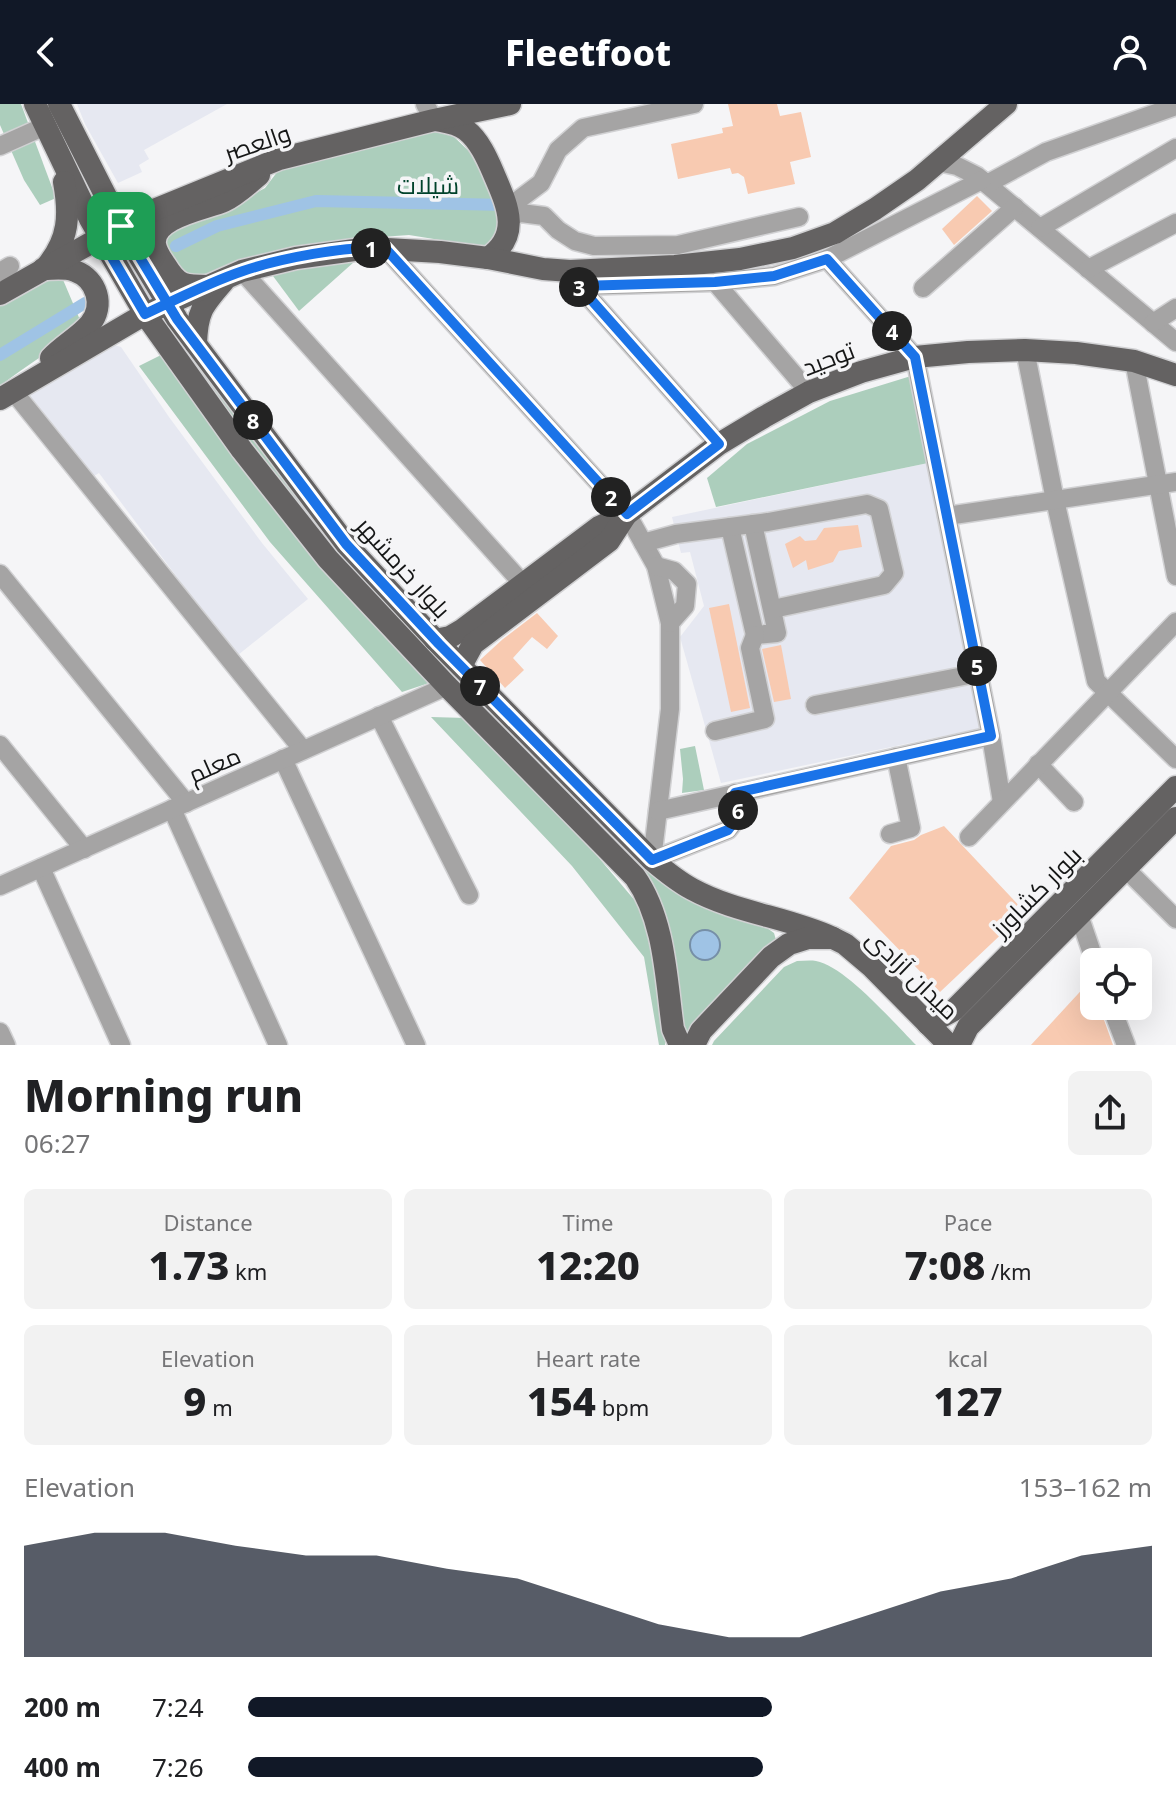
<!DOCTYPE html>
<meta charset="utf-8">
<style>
:root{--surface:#fff;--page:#f2f2f2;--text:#202124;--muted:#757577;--accent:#111827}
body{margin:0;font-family:"Noto Sans",Cairo,sans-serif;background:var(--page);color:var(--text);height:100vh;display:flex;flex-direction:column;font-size:30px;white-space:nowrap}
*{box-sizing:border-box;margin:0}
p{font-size:26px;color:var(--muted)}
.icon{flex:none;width:44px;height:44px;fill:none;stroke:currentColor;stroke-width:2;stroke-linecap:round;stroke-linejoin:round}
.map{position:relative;height:941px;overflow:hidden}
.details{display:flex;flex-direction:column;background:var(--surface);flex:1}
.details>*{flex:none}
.tools{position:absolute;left:1080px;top:844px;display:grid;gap:16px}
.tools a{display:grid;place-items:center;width:72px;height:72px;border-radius:12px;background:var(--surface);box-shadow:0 8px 32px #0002;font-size:40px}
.pin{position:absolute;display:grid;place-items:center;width:68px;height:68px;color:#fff;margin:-34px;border-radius:16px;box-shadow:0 4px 12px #0006}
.km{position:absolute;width:40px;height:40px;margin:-20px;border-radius:50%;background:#222;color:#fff;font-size:22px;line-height:40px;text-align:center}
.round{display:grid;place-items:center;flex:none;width:84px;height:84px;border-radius:12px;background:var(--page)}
.head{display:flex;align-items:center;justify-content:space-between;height:136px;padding:0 24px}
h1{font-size:44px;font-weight:800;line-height:60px}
.stats{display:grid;grid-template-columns:repeat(3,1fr);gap:12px;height:136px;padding:8px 24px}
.stats div{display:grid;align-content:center;border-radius:12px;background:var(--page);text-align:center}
.stats b{font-size:40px;font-weight:800}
.stats small{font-size:22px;font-weight:400}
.stats p{font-size:22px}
.chart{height:224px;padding:16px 24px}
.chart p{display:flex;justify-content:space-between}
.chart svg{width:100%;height:144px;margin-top:8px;fill:var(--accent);opacity:.7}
ul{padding:0 24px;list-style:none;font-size:26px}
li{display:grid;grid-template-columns:128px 96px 1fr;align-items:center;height:60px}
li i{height:20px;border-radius:10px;background:var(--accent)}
header{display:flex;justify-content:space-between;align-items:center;height:104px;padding:0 24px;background:var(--accent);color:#fff;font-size:36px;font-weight:800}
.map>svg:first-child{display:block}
</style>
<header><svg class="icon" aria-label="back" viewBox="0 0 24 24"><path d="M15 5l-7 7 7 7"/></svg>Fleetfoot<svg class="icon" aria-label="person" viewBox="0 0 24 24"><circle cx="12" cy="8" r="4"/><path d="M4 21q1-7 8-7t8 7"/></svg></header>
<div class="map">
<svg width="1176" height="941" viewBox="0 0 1176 941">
<rect width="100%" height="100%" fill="#f5f5f7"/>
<g fill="#e6e8f1">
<path d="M 77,0 L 227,0 L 144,46 L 149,55 L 139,61 L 142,68 L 118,79 L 85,20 Z"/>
<path d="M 111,240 L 121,243 L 169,313 L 262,439 L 308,495 L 238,551 L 197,500 L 99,369 L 94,372 L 29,291 Z"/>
<path d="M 928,359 L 981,624 L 721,679 L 680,533 L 704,502 L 690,448 L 681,449 L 672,413 Z"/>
</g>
<g fill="#accebc">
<path d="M 0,0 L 21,0 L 56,94 L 40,101 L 24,76 L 0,21 Z"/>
<path d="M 421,25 L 449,28 L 477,55 L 501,120 L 490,144 L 409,131 L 367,134 L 188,176 L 163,148 L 163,128 L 238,99 L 265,84 L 281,63 Z"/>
<path d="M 354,158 L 299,207 L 270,168 Z"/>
<path d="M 61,171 L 83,223 C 56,243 27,261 0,282 L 0,178 Z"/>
<path d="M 165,219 L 172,220 L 342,444 L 719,807 L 767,824 L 774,829 L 776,836 L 687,940 L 665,815 L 331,451 L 164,226 Z"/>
<path d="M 163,250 L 285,418 L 429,579 L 402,588 L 270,438 L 139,262 Z"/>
<path d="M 911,272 L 928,359 L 716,403 L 707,374 L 747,340 L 830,297 Z"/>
<path d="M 431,613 L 466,614 L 556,703 L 642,805 L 649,829 L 666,929 L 665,941 L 659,941 L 644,853 L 572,762 Z"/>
<path d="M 695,642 L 704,686 L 682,689 L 683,675 L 680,645 Z"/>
<path d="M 797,857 C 803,857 810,856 816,857 C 845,862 894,919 916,941 L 712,941 L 714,937 L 784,863 Z"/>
</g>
<circle fill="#9fc3e5" stroke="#768fa7" stroke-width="2" cx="705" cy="841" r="15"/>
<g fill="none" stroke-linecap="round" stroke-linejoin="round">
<g stroke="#9fc3e5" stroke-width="12">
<path d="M 176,142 L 217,122 L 316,97 L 507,101"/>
<path d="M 0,251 L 85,199"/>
</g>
</g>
<g fill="#f8cab1">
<path d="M 728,0 L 777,0 L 780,12 L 801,8 L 811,53 L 790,58 L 795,80 L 748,90 L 744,73 L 738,69 L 732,70 L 730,64 L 678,75 L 671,40 L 723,29 L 722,24 L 733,22 Z"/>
<path d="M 977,92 L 992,107 L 954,141 L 942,125 Z"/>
<path d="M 858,421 L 862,443 L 839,447 L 833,458 L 808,466 L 806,456 L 793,464 L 785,440 L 800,432 L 805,437 L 816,436 L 824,424 Z"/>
<path d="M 729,500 L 750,604 L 731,608 L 709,504 Z"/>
<path d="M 537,509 L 558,532 L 547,545 L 532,533 L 513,554 L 524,566 L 505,584 L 480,556 L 503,535 Z"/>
<path d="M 781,541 L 791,595 L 774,598 L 762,545 Z"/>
<path d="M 944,722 L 1025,808 L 940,888 L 849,794 L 891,742 L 914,736 L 921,731 Z"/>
<path d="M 1089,878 L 1094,890 L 1094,902 L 1099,902 L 1113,941 L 1031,941 Z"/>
</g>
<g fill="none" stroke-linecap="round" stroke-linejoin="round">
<g stroke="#d1d1d3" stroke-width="21">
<g id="minor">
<path d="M 425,0 L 434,16"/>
<path d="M 0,42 L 45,22"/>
<path d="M 938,58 L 957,62 L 977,72 L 1176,238"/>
<path d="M 987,80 L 1046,48 L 1176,2"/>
<path d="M 507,101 L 517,97 L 541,79 L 558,46 L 583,24 L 694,0"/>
<path d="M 509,113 L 521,109 L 544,112 L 558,126 L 575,137 L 594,142 L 678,141 L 799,113"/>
<path d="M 1040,124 L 1176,44"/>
<path d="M 385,144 L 627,410 L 656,462 L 670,519 L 670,605 L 652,756 L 728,726 C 740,712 738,707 735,689"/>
<path d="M 827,155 L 915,253 L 991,632 L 1002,698"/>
<path d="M 1088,165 L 1176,119"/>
<path d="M 242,167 L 523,480"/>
<path d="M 0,168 L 10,162"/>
<path d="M 715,178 L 809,288"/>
<path d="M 579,182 L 715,178 L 774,172 L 827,155 L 982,76"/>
<path d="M 579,182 L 719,340"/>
<path d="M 923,184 L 1015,103"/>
<path d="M 1153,219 L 1176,204"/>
<path d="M 1025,246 L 1055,396 L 1096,577 L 1176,655"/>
<path d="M 1134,257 L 1176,472"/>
<path d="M 13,287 L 303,646"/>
<path d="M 947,412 L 1176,378"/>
<path d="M 730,423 L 755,531 L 777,529 L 753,420"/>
<path d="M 643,439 L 676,430 L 768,418 L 867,400 L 879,405 L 894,469 L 884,481 L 773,505"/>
<path d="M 656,462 L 674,467 L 687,480 L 685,502 L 670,519"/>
<path d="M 0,470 L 186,699"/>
<path d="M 815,601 L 979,569"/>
<path d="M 379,612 L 469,791"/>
<path d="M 715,627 L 765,615 L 750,544 L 755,531"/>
<path d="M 0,641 L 84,745"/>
<path d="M 283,655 L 416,941"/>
<path d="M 1038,660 L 1074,698"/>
<path d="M 172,705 L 278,941"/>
<path d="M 658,707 L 991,632"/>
<path d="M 890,730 L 911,724 L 896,653"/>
<path d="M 969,733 L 1176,518"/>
<path d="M 41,764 L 121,941"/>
<path d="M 1126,765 L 1176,815"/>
<path d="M 0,782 L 447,582"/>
<path d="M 1079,811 L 1095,858"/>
<path d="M 1111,902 L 1126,941"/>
<path d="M 0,928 L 6,941"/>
</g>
</g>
<g stroke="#d1d1d3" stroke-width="25">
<g id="major">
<path d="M 35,0 L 90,115 L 145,210 L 242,346 L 328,455 L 447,582 L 635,773 C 665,816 666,875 673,925 L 680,941"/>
<path d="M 59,0 L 121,122 L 177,215 L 346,440 L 439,540 L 652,756 C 665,767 677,777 692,785 C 736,809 788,813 833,834"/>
<path d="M 436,16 C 446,18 457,19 466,26 C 479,36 487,54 493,68 C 506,99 523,130 488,154"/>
<path d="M 47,162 C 69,135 70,111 64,78"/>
<path d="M 43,165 C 54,165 66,163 75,167 C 97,175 105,202 90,220 C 79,233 63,241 51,254"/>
<path d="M 207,182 C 185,182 178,182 166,162 C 162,156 156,148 155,140 C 152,113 206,105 224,97 C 237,91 248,80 259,71"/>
<path d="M 0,190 L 137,113 L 279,55 L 434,16 L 510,0"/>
<path d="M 196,240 C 197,208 202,202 223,178"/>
<path d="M 0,295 L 145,210 L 242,167 L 296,154 L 369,144 L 440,148 L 488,154 L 543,165 L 570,167 L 675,162 L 740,155 L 793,144 L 835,129 L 875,105 L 917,76 L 1006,0"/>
<path d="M 435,536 L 450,533 L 462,526 L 599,423 L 627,410 L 719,340 L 764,313 L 809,288 L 861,268 L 915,253 L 968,248 L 1025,246 L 1076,249 L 1134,257 L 1176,271"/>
<path d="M 461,562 L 473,540 L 609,437 L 626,411"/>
<path d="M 928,920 L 954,906 L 1176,683"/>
<path d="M 694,941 L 701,927 L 771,853 L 789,840 L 808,834 L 833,834 L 845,840 L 871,862 L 949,941"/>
<path d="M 959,941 L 968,923 L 1176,714"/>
</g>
</g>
<use href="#minor" stroke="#a5a4a4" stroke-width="18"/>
<use href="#major" stroke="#646262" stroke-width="22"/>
</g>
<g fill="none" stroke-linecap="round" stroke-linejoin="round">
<g stroke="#fff" stroke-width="16">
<path id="route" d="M 121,122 L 100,133 L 145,210 C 177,195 210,178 243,167 C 281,154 345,142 385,144 L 627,410 L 719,340 L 579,182 L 715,178 L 774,172 L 827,155 L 915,253 L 991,632 L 735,689 C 738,707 739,712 728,726 L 652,756 L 439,540 L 346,440 L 177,215 L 121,122"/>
</g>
<use href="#route" stroke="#1a73e8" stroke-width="10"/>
</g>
<g text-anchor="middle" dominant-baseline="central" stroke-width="7" stroke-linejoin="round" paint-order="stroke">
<g font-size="24" fill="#151616" stroke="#f5f5f7">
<text transform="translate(257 38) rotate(-19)">والعصر</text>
<text transform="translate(828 254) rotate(-21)">توحید</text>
<text transform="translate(404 463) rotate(48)">بلوار خرمشهر</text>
<text transform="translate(214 660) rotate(-24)">معلم</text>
<text transform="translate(1036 787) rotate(-45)">بلوار کشاورز</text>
<text transform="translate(913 870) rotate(44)">میدان آزادی</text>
</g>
<g font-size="24" fill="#00422b" stroke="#f5f5f7">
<text x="428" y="80">شیلات</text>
</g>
</g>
</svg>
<div class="tools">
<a><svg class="icon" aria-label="locate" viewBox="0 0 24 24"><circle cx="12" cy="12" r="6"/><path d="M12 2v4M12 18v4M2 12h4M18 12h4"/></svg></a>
</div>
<div class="pin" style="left:121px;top:122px;background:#1e9e55"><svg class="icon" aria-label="arrive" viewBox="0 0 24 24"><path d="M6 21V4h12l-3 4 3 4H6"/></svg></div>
<b class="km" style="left:371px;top:144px">1</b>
<b class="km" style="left:611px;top:393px">2</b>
<b class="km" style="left:579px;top:183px">3</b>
<b class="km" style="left:892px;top:227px">4</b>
<b class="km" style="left:977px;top:562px">5</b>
<b class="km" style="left:738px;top:706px">6</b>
<b class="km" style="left:480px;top:582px">7</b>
<b class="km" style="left:253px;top:316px">8</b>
</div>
<section class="details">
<div class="head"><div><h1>Morning run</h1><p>06:27</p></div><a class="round"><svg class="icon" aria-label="share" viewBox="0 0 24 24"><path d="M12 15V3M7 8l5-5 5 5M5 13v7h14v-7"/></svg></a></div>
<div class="stats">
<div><p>Distance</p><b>1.73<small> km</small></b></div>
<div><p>Time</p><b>12:20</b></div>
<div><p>Pace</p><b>7:08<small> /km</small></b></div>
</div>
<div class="stats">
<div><p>Elevation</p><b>9<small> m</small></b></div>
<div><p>Heart rate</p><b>154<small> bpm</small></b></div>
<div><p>kcal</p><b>127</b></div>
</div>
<div class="chart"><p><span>Elevation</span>153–162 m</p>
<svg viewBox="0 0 160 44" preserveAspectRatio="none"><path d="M0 44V10L10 6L20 6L30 10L40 13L50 13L60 17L70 20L80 27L90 34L100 38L110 38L120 31L130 24L140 20L150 13L160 10V44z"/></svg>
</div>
<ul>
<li><b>200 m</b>7:24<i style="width:58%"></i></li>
<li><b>400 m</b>7:26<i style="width:57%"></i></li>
</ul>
</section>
